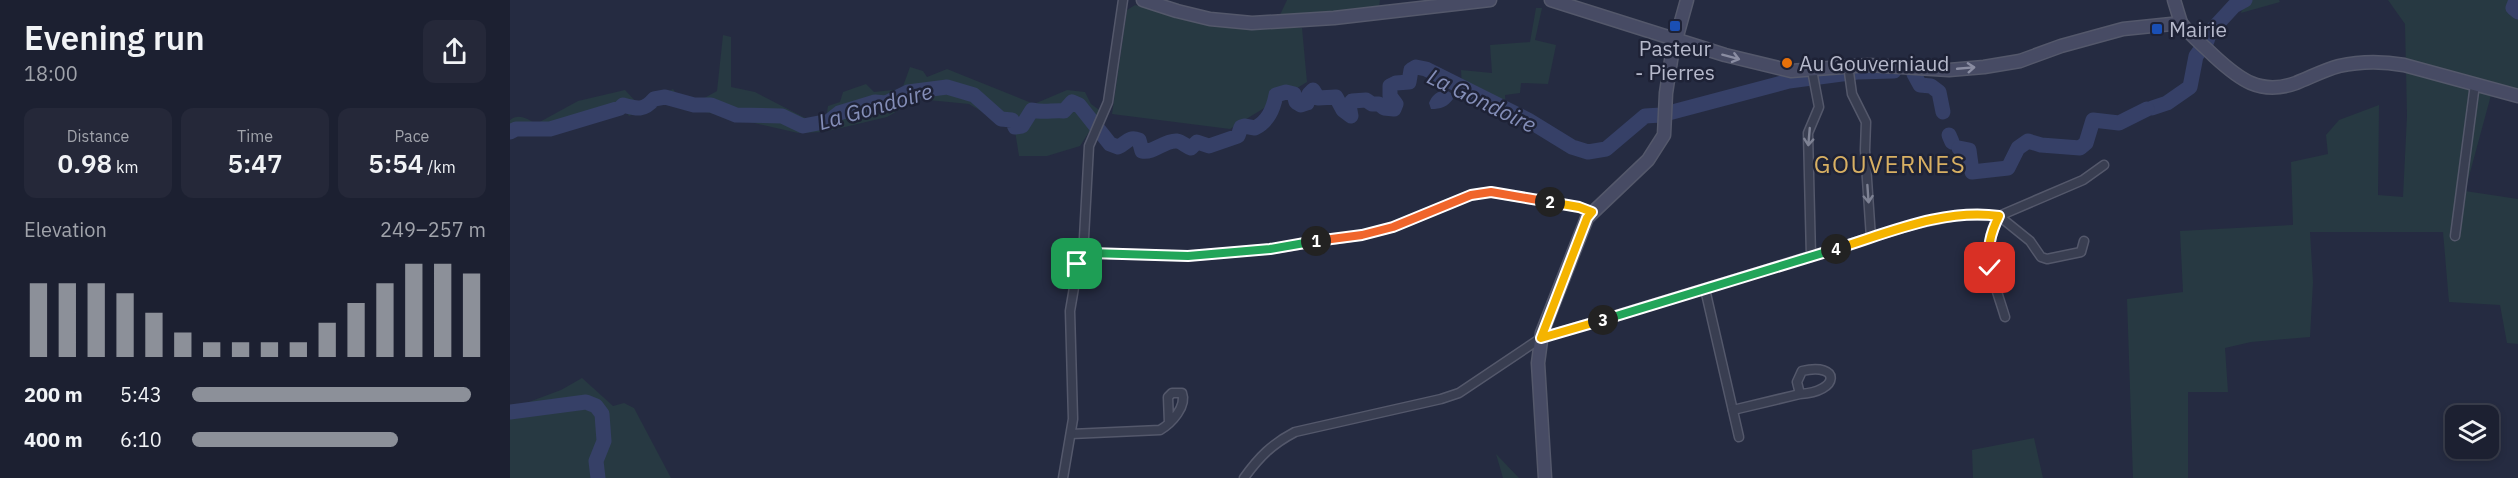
<!DOCTYPE html>
<meta charset="utf-8">
<style>
:root{--surface:#1c2031;--page:#252839;--text:#f1f3f6;--muted:#a0a3ab;--line:#3a3e4d;--accent:#8c9099}
body{margin:0;font-family:"IBM Plex Sans",sans-serif;background:var(--page);color:var(--text);height:100vh;display:flex;flex-direction:column;font-size:22px;white-space:nowrap}
*{box-sizing:border-box;margin:0}
p{font-size:20px;color:var(--muted)}
.icon{flex:none;width:33px;height:33px;fill:none;stroke:currentColor;stroke-width:2;stroke-linecap:round;stroke-linejoin:round}
.map{position:relative;flex:1;overflow:hidden}
.side{display:flex;flex-direction:column;background:var(--surface);width:510px}
.side>*{flex:none}
.tools{position:absolute;left:1935px;top:405px;display:grid;gap:12px}
.tools a{display:grid;place-items:center;width:54px;height:54px;border-radius:12px;background:var(--surface);box-shadow:0 3px 9px #0003,0 0 0 2px var(--line);font-size:30px}
.pin{position:absolute;display:grid;place-items:center;width:51px;height:51px;color:#fff;margin:-26px;border-radius:12px;box-shadow:0 3px 9px #0006}
.km{position:absolute;width:30px;height:30px;margin:-15px;border-radius:50%;background:#222;color:#fff;font-size:16px;line-height:30px;text-align:center}
.round{display:grid;place-items:center;flex:none;width:63px;height:63px;border-radius:12px;background:var(--page)}
.summary{display:flex;align-items:center;justify-content:space-between;height:102px;padding:0 24px}
h1{font-size:33px;font-weight:600;line-height:45px}
.stats{display:grid;grid-template-columns:repeat(3,1fr);gap:9px;height:102px;padding:6px 24px}
.stats div{display:grid;align-content:center;border-radius:12px;background:var(--page);text-align:center}
.stats b{font-size:26px;font-weight:600}
.stats small{font-size:16px;font-weight:400}
.stats p{font-size:16px}
.chart{height:168px;padding:12px 24px}
.chart p{display:flex;justify-content:space-between}
.chart svg{width:100%;height:108px;margin-top:6px;stroke:var(--accent);stroke-width:6}
ul{padding:0 24px;list-style:none;font-size:20px}
li{display:grid;grid-template-columns:96px 72px 1fr;align-items:center;height:45px}
li i{height:15px;border-radius:8px;background:var(--accent)}
main{display:flex;flex:1;min-height:0}
.map>svg:first-child{display:block}
</style>
<main>
<section class="side">
<div class="summary"><div><h1>Evening run</h1><p>18:00</p></div><a class="round"><svg class="icon" aria-label="share" viewBox="0 0 24 24"><path d="M12 15V3M7 8l5-5 5 5M5 13v7h14v-7"/></svg></a></div>
<div class="stats">
<div><p>Distance</p><b>0.98<small> km</small></b></div>
<div><p>Time</p><b>5:47</b></div>
<div><p>Pace</p><b>5:54<small> /km</small></b></div>
</div>
<div class="chart"><p><span>Elevation</span>249–257 m</p>
<svg viewBox="0 0 160 44" preserveAspectRatio="none"><path d="M5 44V14M15 44V14M25 44V14M35 44V18M45 44V26M55 44V34M65 44V38M75 44V38M85 44V38M95 44V38M105 44V30M115 44V22M125 44V14M135 44V6M145 44V6M155 44V10"/></svg>
</div>
<ul>
<li><b>200 m</b>5:43<i style="width:95%"></i></li>
<li><b>400 m</b>6:10<i style="width:70%"></i></li>
</ul>
</section>
<div class="map">
<svg width="2008" height="478" viewBox="0 0 2008 478">
<rect width="100%" height="100%" fill="#252b41"/>
<g fill="#273942">
<path d="M 777,0 L 870,0 L 869,8 L 770,15 Z"/>
<path d="M 1736,0 L 1769,0 L 1770,2 L 1731,13 Z"/>
<path d="M 1878,0 L 2008,0 L 2008,91 L 1984,84 L 1955,191 L 2008,199 L 2008,344 L 1997,343 L 1990,305 L 1939,302 L 1933,232 L 1800,232 L 1803,282 L 1800,337 L 1741,342 L 1715,348 L 1718,392 L 1678,392 L 1678,478 L 1623,478 L 1617,299 L 1673,292 L 1670,231 L 1783,225 L 1781,162 L 1818,154 L 1816,135 L 1829,120 L 1869,105 L 1868,195 L 1893,197 L 1897,116 L 1895,24 Z"/>
<path d="M 625,5 L 703,25 L 792,28 L 797,82 L 720,129 L 602,114 L 617,10 Z"/>
<path d="M 1026,8 L 1032,8 L 1025,40 L 1046,45 L 1038,84 L 1011,83 L 1010,93 L 995,95 L 996,108 L 952,86 L 951,70 L 982,73 L 980,45 L 1020,42 Z"/>
<path d="M 213,35 L 221,37 L 221,87 L 245,92 L 301,121 L 316,118 L 318,106 L 330,102 L 333,92 L 356,84 L 364,92 L 392,89 L 400,67 L 413,71 L 417,77 L 437,69 L 524,104 L 557,90 L 575,92 L 581,104 L 592,112 L 570,146 L 537,156 L 509,156 L 505,131 L 459,104 L 408,99 L 377,117 L 314,132 L 288,133 L 151,102 L 119,116 L 114,109 L 71,116 L 44,132 L 13,132 L 0,137 L 0,120 C 9,113 18,119 26,124 L 68,101 L 115,90 L 129,105 L 137,105 L 144,98 L 163,89 L 167,95 L 189,101 L 207,91 Z"/>
<path d="M 72,378 L 103,406 L 114,403 L 124,408 L 161,478 L 0,478 L 0,409 L 51,390 Z"/>
<path d="M 1524,438 L 1533,478 L 1463,478 L 1462,450 Z"/>
<path d="M 986,454 L 1009,478 L 993,478 Z"/>
</g>
<path fill="#364067" d="M 936,90 L 941,93 L 943,99 C 937,107 931,109 921,109 L 919,103 C 922,95 927,91 936,90 Z"/>
<g fill="none" stroke-linecap="round" stroke-linejoin="round">
<g stroke="#364067" stroke-width="15">
<path d="M 2006,0 L 2003,8 L 2008,12"/>
<path d="M 1404,74 L 1410,85 L 1421,86 L 1429,92 L 1433,112"/>
<path d="M 1642,108 L 1657,103 L 1680,87 L 1686,56 L 1697,41 L 1700,32 L 1724,6 L 1735,0"/>
<path d="M 0,132 L 6,129 L 40,129 L 110,108 L 113,105 C 127,109 134,111 144,99 L 155,97 L 184,105 L 201,105 L 226,115 L 272,116 L 293,126 L 319,121 L 329,113 L 365,102 L 376,103 L 398,92 L 437,87 L 464,95 L 491,119 L 502,120 L 505,127 L 512,126 L 522,110 C 533,113 543,110 554,111 L 562,102 L 569,105 L 600,144 L 608,147 C 617,143 618,136 629,140 L 632,151 C 645,153 654,140 667,141 C 672,142 676,146 681,148 L 687,142 L 699,146 L 728,136 L 731,127 L 734,126 L 745,128 C 758,121 763,110 766,95 L 776,92 L 784,94 L 786,102 L 791,105 L 797,103 L 799,94 L 803,90 L 808,98 L 826,97 L 833,110 L 841,116 L 839,105 L 842,101 L 856,100 L 862,104 L 869,104 L 874,108 L 884,109 L 886,104 L 880,96 L 880,86 L 886,83 L 899,82 L 901,70 L 906,67 L 916,69 L 1018,120 L 1062,147 L 1078,152 L 1096,149 L 1135,116 L 1151,115 L 1279,81 L 1347,72 L 1384,71"/>
<path d="M 1439,135 L 1442,142"/>
<path d="M 1449,148 L 1459,150 L 1462,172 L 1498,168 L 1508,148 L 1518,141 L 1531,145 L 1570,148 L 1576,143 L 1583,120 L 1609,123 L 1637,109"/>
<path d="M 0,412 L 76,402 L 86,406 L 92,414 L 94,441 L 86,461 L 88,478"/>
</g>
<g stroke="#54586b" stroke-width="11">
<g id="street">
<path d="M 1338,65 L 1342,94 L 1356,122 L 1355,150 L 1361,238"/>
<path d="M 1489,216 L 1573,180 L 1594,165"/>
<path d="M 1489,216 C 1470,255 1483,277 1495,317"/>
<path d="M 1945,236 L 1965,84"/>
<path d="M 580,253 L 678,256 L 760,249 L 852,235 L 883,227 L 961,195 L 980,192 L 1069,207 L 1082,212"/>
<path d="M 580,253 L 574,248 L 574,238 L 579,146 L 598,102 L 613,0"/>
<path d="M 1301,257 L 1298,133 L 1309,107 L 1302,70"/>
<path d="M 1195,289 L 1229,437"/>
<path d="M 1223,410 L 1290,394 L 1287,382 L 1292,371 C 1331,362 1330,392 1290,394"/>
<path d="M 561,434 L 650,430 C 662,423 677,406 672,393 L 662,393 L 658,397 L 659,423"/>
<path d="M 553,478 L 563,419 L 560,311 L 568,264 L 580,253"/>
<path d="M 734,478 C 749,457 762,444 785,432 L 931,399 L 949,393 L 1031,338 L 1405,224 L 1449,215 L 1489,216 L 1520,241 L 1531,257 L 1537,259 L 1571,252 L 1574,241"/>
</g>
</g>
<g stroke="#54586b" stroke-width="15">
<g id="secondary">
<path d="M 633,0 L 667,11 L 700,19 L 742,23 L 824,18 L 980,0"/>
<path d="M 1041,0 L 1215,55 L 1281,71 L 1358,65 L 1439,70 L 1474,67 L 1510,61 L 1551,46 L 1613,29 L 1671,23"/>
<path d="M 1664,0 L 1671,23"/>
<path d="M 1671,23 C 1680,35 1693,45 1704,56 C 1729,79 1750,96 1786,83 C 1801,77 1814,70 1829,66 C 1851,61 1872,61 1894,65 L 2008,96"/>
<path d="M 1035,478 L 1028,363 L 1032,333 L 1077,218 L 1138,160 L 1154,135 L 1156,93 L 1162,54 L 1177,0"/>
</g>
</g>
<use href="#street" stroke="#393e51" stroke-width="8"/>
<use href="#secondary" stroke="#474b64" stroke-width="12"/>
</g>
<defs><path id="oneway-shaft" d="M-6 0H5M1.5-3L5.5 0L1.5 3" fill="none" stroke-width="1.6" stroke-linecap="round" stroke-linejoin="round" transform="scale(1.5)"/></defs>
<g stroke="#8a8da2">
<use href="#oneway-shaft" transform="translate(1221 57) rotate(15)"/>
<use href="#oneway-shaft" transform="translate(1456 68) rotate(-5)"/>
</g>
<g stroke="#7e8294">
<use href="#oneway-shaft" transform="translate(1299 137) rotate(95)"/>
<use href="#oneway-shaft" transform="translate(1358 194) rotate(86)"/>
</g>
<g fill="none" stroke-linecap="round" stroke-linejoin="round">
<g stroke="#fff" stroke-width="12">
<path id="split-1" d="M 567,264 L 580,253 L 678,256 L 760,249 L 806,241"/>
</g>
<g stroke="#fff" stroke-width="12">
<path id="split-2" d="M 806,241 L 852,235 L 883,227 L 961,195 L 981,192 L 1040,202"/>
</g>
<g stroke="#fff" stroke-width="12">
<path id="split-3" d="M 1040,202 L 1069,207 L 1082,212 L 1077,218 L 1031,338 L 1093,320"/>
</g>
<g stroke="#fff" stroke-width="12">
<path id="split-4" d="M 1093,320 L 1326,249"/>
</g>
<g stroke="#fff" stroke-width="12">
<path id="split-5" d="M 1326,249 C 1378,233 1434,208 1489,216 C 1480,234 1477,248 1480,268"/>
</g>
<use href="#split-1" stroke="#22a559" stroke-width="8"/>
<use href="#split-2" stroke="#f0652b" stroke-width="8"/>
<use href="#split-3" stroke="#f5b400" stroke-width="8"/>
<use href="#split-4" stroke="#22a559" stroke-width="8"/>
<use href="#split-5" stroke="#f5b400" stroke-width="8"/>
</g>
<g fill="#1a4fb4" stroke="#1e2236" stroke-width="2">
<rect x="1159" y="20" width="12" height="12" rx="3"/>
<rect x="1641" y="23" width="12" height="12" rx="3"/>
</g>
<circle fill="#e8710a" stroke="#1e2236" stroke-width="2" cx="1277" cy="63" r="6"/>
<g text-anchor="middle" dominant-baseline="central" stroke-width="5" stroke-linejoin="round" paint-order="stroke">
<g font-size="21" fill="#b6b9cb" stroke="#1e2236" text-anchor="start">
<text x="1659" y="29">Mairie</text>
<text x="1165" y="48" text-anchor="middle">Pasteur<tspan x="1165" dy="24">- Pierres</tspan></text>
<text x="1289" y="63">Au Gouverniaud</text>
</g>
<g font-size="22" font-style="italic" fill="#848eb8" stroke="#1e2236">
<text transform="translate(972 100) rotate(26)">La Gondoire</text>
<text transform="translate(365 106) rotate(-16)">La Gondoire</text>
</g>
<g font-size="24" letter-spacing="1.5" fill="#d8b063" stroke="#1e2236">
<text x="1380" y="164">GOUVERNES</text>
</g>
</g>
</svg>
<div class="tools">
<a><svg class="icon" aria-label="layers" viewBox="0 0 24 24"><path d="M12 4l9 5-9 5-9-5zM3 14l9 5 9-5"/></svg></a>
</div>
<div class="pin" style="left:567px;top:264px;background:#1e9e55"><svg class="icon" aria-label="arrive" viewBox="0 0 24 24"><path d="M6 21V4h12l-3 4 3 4H6"/></svg></div>
<div class="pin" style="left:1480px;top:268px;background:#d93025"><svg class="icon" aria-label="check" viewBox="0 0 24 24"><path d="M5 12l5 5 9-10"/></svg></div>
<b class="km" style="left:806px;top:241px">1</b>
<b class="km" style="left:1040px;top:202px">2</b>
<b class="km" style="left:1093px;top:320px">3</b>
<b class="km" style="left:1326px;top:249px">4</b>
</div>
</main>
